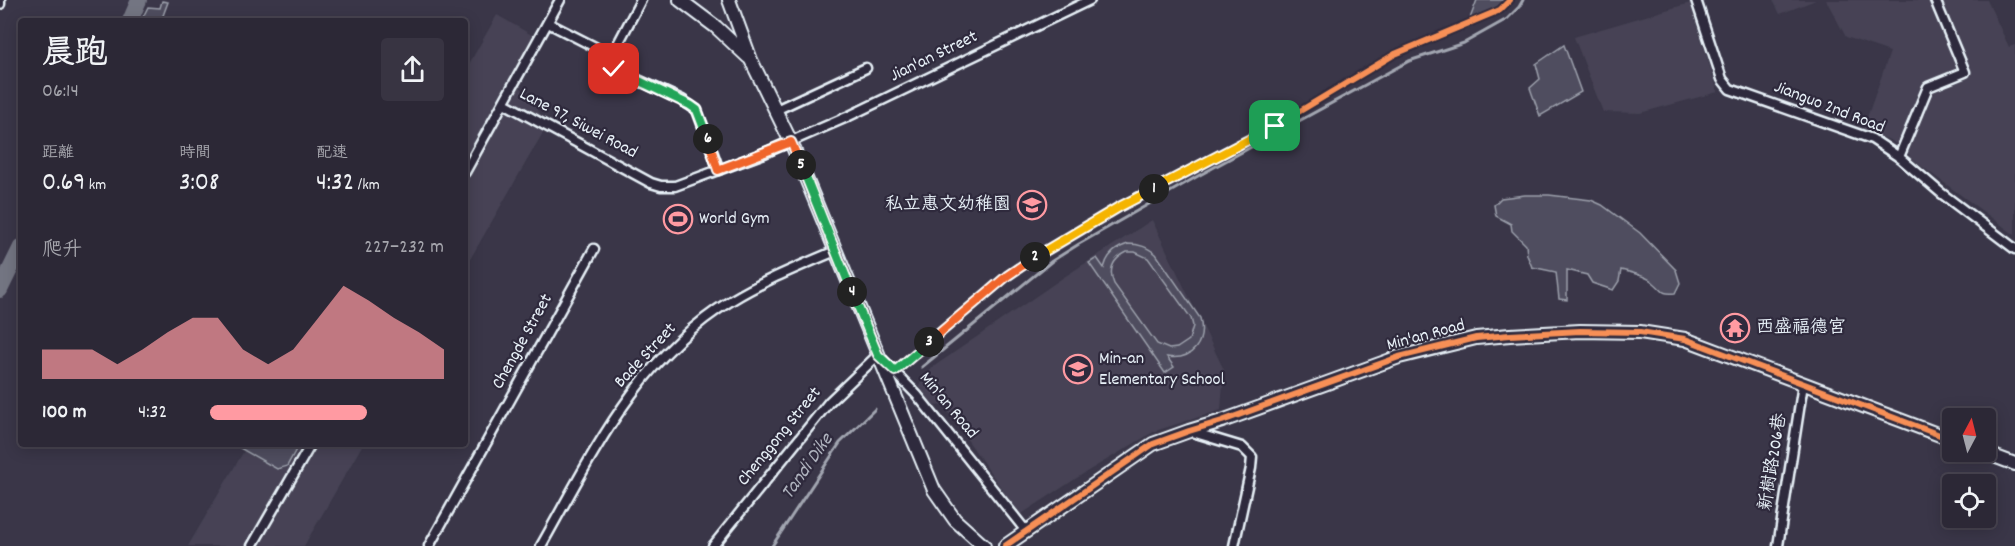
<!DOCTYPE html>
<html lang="zh-TW">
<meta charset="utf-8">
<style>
:root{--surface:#2c2836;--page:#383442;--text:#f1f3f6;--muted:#a6a6ad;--line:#484451;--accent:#ff9aa2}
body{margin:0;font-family:Dekko,"LXGW WenKai TC",sans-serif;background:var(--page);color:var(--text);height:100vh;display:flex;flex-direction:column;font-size:22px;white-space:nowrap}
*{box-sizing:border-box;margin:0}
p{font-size:20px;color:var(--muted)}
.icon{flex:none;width:33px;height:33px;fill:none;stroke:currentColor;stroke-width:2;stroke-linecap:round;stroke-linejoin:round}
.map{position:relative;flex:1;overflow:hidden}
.side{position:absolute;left:18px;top:18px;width:450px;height:429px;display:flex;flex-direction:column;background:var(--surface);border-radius:6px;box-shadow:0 3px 15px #0003,0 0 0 2px var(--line)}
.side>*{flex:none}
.needle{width:39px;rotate:7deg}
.controls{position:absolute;left:1942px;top:408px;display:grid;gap:12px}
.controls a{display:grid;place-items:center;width:54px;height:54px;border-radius:6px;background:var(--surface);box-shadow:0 3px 15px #0003,0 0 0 2px var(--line);font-size:30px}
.pin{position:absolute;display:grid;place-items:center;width:51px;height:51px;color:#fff;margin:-26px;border-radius:12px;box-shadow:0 3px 9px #0006}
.km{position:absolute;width:30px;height:30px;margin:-15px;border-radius:50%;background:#222;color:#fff;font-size:16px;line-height:30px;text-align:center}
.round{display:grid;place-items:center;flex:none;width:63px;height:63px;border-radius:6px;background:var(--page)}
.summary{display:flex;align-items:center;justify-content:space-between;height:102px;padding:0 24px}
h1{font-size:33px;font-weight:600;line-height:45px}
.stats{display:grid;grid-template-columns:repeat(3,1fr);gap:9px;height:102px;padding:6px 24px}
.stats div{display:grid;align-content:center}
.stats b{font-size:26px;font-weight:600}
.stats small{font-size:16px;font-weight:400}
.stats p{font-size:16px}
.chart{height:168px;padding:12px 24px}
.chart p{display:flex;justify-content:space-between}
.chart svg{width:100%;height:108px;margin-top:6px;fill:var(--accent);opacity:.7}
ul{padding:0 24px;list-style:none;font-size:20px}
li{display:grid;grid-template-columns:96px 72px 1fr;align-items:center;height:45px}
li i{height:15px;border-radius:8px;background:var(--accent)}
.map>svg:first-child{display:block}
</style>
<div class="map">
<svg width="2015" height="546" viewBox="0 0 2015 546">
<rect width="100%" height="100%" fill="#3a3648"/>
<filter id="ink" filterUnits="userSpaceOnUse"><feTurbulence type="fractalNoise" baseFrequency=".0167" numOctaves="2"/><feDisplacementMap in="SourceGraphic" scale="12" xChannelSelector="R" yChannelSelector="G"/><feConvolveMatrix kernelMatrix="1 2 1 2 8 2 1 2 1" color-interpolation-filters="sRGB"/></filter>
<g filter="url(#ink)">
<g fill="#464354">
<path d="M 1773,0 L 1816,0 L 1780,14 Z"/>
<path d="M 1826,0 L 1987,0 L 2009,47 L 2015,45 L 2015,235 L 1909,157 L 1910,155 L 1892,141 L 1863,129 L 1890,52 L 1846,37 Z"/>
<path d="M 1690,3 L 1718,92 L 1640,113 L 1603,112 L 1574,37 Z"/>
<path d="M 497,15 L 542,41 L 519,85 L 548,124 L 465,268 L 465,71 Z"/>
<path d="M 1152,220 L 1224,370 L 1221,410 L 1155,431 L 1083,474 L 1020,515 L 943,405 L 933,406 L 919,385 L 933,367 L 1061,279 Z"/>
<path d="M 248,444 L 363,444 L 304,546 L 188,546 Z"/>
</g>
<g fill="#504e5f" stroke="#9ca0ac" stroke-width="1.5" fill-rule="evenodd">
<path d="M 1477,0 L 1506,0 L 1499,7 L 1469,21 Z"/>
<path d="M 162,1 L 168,2 L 161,21 L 141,21 L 148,7 L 160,8 Z"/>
<path d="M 1564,45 L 1581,92 L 1540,116 L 1530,88 L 1540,79 L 1536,64 Z"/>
<path d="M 1525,195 L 1549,195 L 1591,200 L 1602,205 L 1640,233 L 1676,270 L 1680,283 L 1675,293 C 1660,294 1664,291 1654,283 C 1648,277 1630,272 1621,270 L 1619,281 L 1613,290 L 1592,283 L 1587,275 L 1567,270 L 1567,300 L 1559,299 L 1556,272 L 1532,267 L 1527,255 L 1526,245 L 1512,231 L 1511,224 L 1496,216 L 1494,205 L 1501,198 Z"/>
<path d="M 1128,244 C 1140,244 1147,247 1156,254 L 1200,318 C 1206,342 1193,361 1167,357 L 1174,367 L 1165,373 L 1089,263 L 1097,258 L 1104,268 C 1107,255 1115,248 1128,244 ZM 1127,252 L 1135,252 L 1148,258 L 1191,318 L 1193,326 L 1189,340 L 1177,348 L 1169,349 L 1157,344 L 1114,284 C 1108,270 1113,259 1127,252 Z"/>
<path d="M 233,444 L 299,444 L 287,466 L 277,469 Z"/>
</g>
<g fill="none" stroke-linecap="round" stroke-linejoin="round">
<g stroke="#a2a6b1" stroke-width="3">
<path d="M 922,367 L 1052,261 L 1079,244 L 1198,176 L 1409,61 L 1464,43 L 1507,19 L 1519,7 L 1523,0"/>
<path d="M 772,546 L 840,443 L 875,409"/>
</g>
<g stroke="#737482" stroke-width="16">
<path d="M 130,21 L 139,0"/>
<path d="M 0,290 L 21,247"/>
</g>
<g stroke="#e8f1f8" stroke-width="13">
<g id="street">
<path d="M 641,0 L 610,59 L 614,69 L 682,100 L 697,110 L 719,170"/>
<path d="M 1696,0 L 1722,79 L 1730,89 L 1872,139 L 1899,157 L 1941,193 L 2015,249"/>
<path d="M 0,4 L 0,0"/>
<path d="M 548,23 L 595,47"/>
<path d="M 504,103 L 651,183 L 661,186 L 675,186 L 762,154 L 847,117 L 1090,0"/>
<path d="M 776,110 L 866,68"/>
<path d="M 1899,157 L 1928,87 L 1965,72 L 1935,0"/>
<path d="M 465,172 L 560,0"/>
<path d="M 1189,431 L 1242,447 L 1252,457 L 1251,468 L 1234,546"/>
<path d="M 252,546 L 311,444"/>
<path d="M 429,546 L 594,249"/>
<path d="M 541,546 C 594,452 637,358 732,300 C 765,280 800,266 835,251"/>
<path d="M 713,546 L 829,402 L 878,355 L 917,395 L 1026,531"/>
<path d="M 1778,546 L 1803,384"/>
</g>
</g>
<g stroke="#e8f1f8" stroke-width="16">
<g id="secondary">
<path d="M 680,0 L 716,27 L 748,57"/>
<path d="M 729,0 L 751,60 L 791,142 L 934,490 L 955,520 L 984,546"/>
<path d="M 1983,452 L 2015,464"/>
<path d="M 1005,546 L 1153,444 L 1189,431 L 1222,421 L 1399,357 L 1476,338 L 1510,335 L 1580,331 L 1640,332 L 1685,339 L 1953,440"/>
</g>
</g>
<use href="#street" stroke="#2f2a3d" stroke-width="8"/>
<use href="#secondary" stroke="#2f2a3d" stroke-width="12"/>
<g stroke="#2f2a3d" stroke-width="10">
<g id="cycleway">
<path d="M 895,371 L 1007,276 L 1041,252 L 1118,207 L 1275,126 L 1395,54 L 1500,10 L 1510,0"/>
<path d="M 1005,546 L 1153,444 L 1189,431 L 1222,421 L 1399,357 L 1476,338 L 1510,335 L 1580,331 L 1640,332 L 1685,339 L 1953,440"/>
</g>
</g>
<use href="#cycleway" stroke="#f78f57" stroke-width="6"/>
</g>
</g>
<g fill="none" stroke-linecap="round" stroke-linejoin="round" filter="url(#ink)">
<g stroke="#fff" stroke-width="12">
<path id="split-1" d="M 1154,189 L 1275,126"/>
</g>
<g stroke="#fff" stroke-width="12">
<path id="split-2" d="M 1035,257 L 1119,207 L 1154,189"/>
</g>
<g stroke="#fff" stroke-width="12">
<path id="split-3" d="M 929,342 L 1007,276 L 1035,257"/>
</g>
<g stroke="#fff" stroke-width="12">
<path id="split-4" d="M 852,292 L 878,355 L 895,371 L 929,342"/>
</g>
<g stroke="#fff" stroke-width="12">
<path id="split-5" d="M 801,165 L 852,292"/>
</g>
<g stroke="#fff" stroke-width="12">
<path id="split-6" d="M 708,139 L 718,170 L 791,142 L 801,165"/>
</g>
<g stroke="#fff" stroke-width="12">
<path id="split-7" d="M 614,69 L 690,105 L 697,110 L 708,139"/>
</g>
<use href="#split-1" stroke="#f5b400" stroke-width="8"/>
<use href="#split-2" stroke="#f5b400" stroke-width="8"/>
<use href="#split-3" stroke="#f0652b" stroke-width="8"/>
<use href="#split-4" stroke="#22a559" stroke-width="8"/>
<use href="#split-5" stroke="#22a559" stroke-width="8"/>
<use href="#split-6" stroke="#f0652b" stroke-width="8"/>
<use href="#split-7" stroke="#22a559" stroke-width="8"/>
</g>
<defs>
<g id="school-ring" transform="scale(1.5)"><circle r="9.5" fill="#2f2a3d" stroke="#ff9aa2" stroke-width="1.5"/><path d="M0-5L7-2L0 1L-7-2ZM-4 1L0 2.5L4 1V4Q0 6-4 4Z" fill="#ff9aa2"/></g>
<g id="stadium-ring" transform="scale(1.5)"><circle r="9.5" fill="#2f2a3d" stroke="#ff9aa2" stroke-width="1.5"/><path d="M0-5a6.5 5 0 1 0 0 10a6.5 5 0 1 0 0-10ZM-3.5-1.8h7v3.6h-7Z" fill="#ff9aa2"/></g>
<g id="temple-ring" transform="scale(1.5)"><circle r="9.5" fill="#2f2a3d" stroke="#ff9aa2" stroke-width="1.5"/><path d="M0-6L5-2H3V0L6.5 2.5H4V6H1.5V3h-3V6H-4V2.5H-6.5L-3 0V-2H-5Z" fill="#ff9aa2"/></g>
</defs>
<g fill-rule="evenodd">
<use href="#school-ring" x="1032" y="205"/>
<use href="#stadium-ring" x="678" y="219"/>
<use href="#temple-ring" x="1735" y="328"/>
<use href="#school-ring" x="1078" y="369"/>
</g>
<g text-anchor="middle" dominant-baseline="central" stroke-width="4.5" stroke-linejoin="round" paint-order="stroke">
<g font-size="18" fill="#e8f1f8" stroke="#2f2a3d">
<text transform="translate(934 57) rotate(-26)">Jian'an Street</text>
<text transform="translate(1829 108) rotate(21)">Jianguo 2nd Road</text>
<text transform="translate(578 124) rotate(28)">Lane 97, Siwei Road</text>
<text transform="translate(1426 336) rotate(-15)">Min'an Road</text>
<text transform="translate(523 342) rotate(-61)">Chengde Street</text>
<text transform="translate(646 356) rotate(-47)">Bade Street</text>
<text transform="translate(948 406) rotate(50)">Min'an Road</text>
<text transform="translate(780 437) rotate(-51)">Chenggong Street</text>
<text transform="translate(1774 462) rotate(-81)">新樹路206巷</text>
</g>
<g font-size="18" fill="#e8f1f8" stroke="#2f2a3d" text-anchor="start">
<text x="1011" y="205" text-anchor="end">私立惠文幼稚園</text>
<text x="699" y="219">World Gym</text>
<text x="1756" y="328">西盛福德宮</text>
<text x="1099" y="359">Min-an<tspan x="1099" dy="21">Elementary School</tspan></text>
</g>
<g font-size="20" font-style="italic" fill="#aeb2bd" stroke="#2f2a3d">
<text transform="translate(808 467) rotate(-55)">Tandi Dike</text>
</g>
</g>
</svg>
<div class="controls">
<a><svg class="needle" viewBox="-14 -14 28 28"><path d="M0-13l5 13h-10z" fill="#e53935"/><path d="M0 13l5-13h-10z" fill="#a6a6ad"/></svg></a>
<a><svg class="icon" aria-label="locate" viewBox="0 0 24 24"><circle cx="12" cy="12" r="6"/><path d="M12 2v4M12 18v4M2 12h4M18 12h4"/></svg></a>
</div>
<div class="pin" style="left:1275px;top:126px;background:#1e9e55"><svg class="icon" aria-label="arrive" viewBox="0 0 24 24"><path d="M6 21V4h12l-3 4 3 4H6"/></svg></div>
<div class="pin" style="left:614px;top:69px;background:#d93025"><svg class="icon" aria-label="check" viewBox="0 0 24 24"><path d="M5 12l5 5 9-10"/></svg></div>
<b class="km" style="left:1154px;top:189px">1</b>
<b class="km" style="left:1035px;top:257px">2</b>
<b class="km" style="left:929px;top:342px">3</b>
<b class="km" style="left:852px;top:292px">4</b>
<b class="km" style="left:801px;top:165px">5</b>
<b class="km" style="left:708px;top:139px">6</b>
<section class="side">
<div class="summary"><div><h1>晨跑</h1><p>06:14</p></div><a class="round"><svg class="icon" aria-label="share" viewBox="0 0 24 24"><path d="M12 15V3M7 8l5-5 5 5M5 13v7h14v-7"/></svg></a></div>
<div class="stats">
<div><p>距離</p><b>0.69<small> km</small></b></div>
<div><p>時間</p><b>3:08</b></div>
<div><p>配速</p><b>4:32<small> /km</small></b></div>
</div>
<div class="chart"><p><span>爬升</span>227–232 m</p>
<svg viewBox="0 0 160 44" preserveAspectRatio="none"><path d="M0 44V32L10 32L20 32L30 38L40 32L50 25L60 19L70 19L80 32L90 38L100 32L110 19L120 6L130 12L140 19L150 25L160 32V44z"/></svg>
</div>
<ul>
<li><b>100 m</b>4:32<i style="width:67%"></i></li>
</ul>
</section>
</div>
